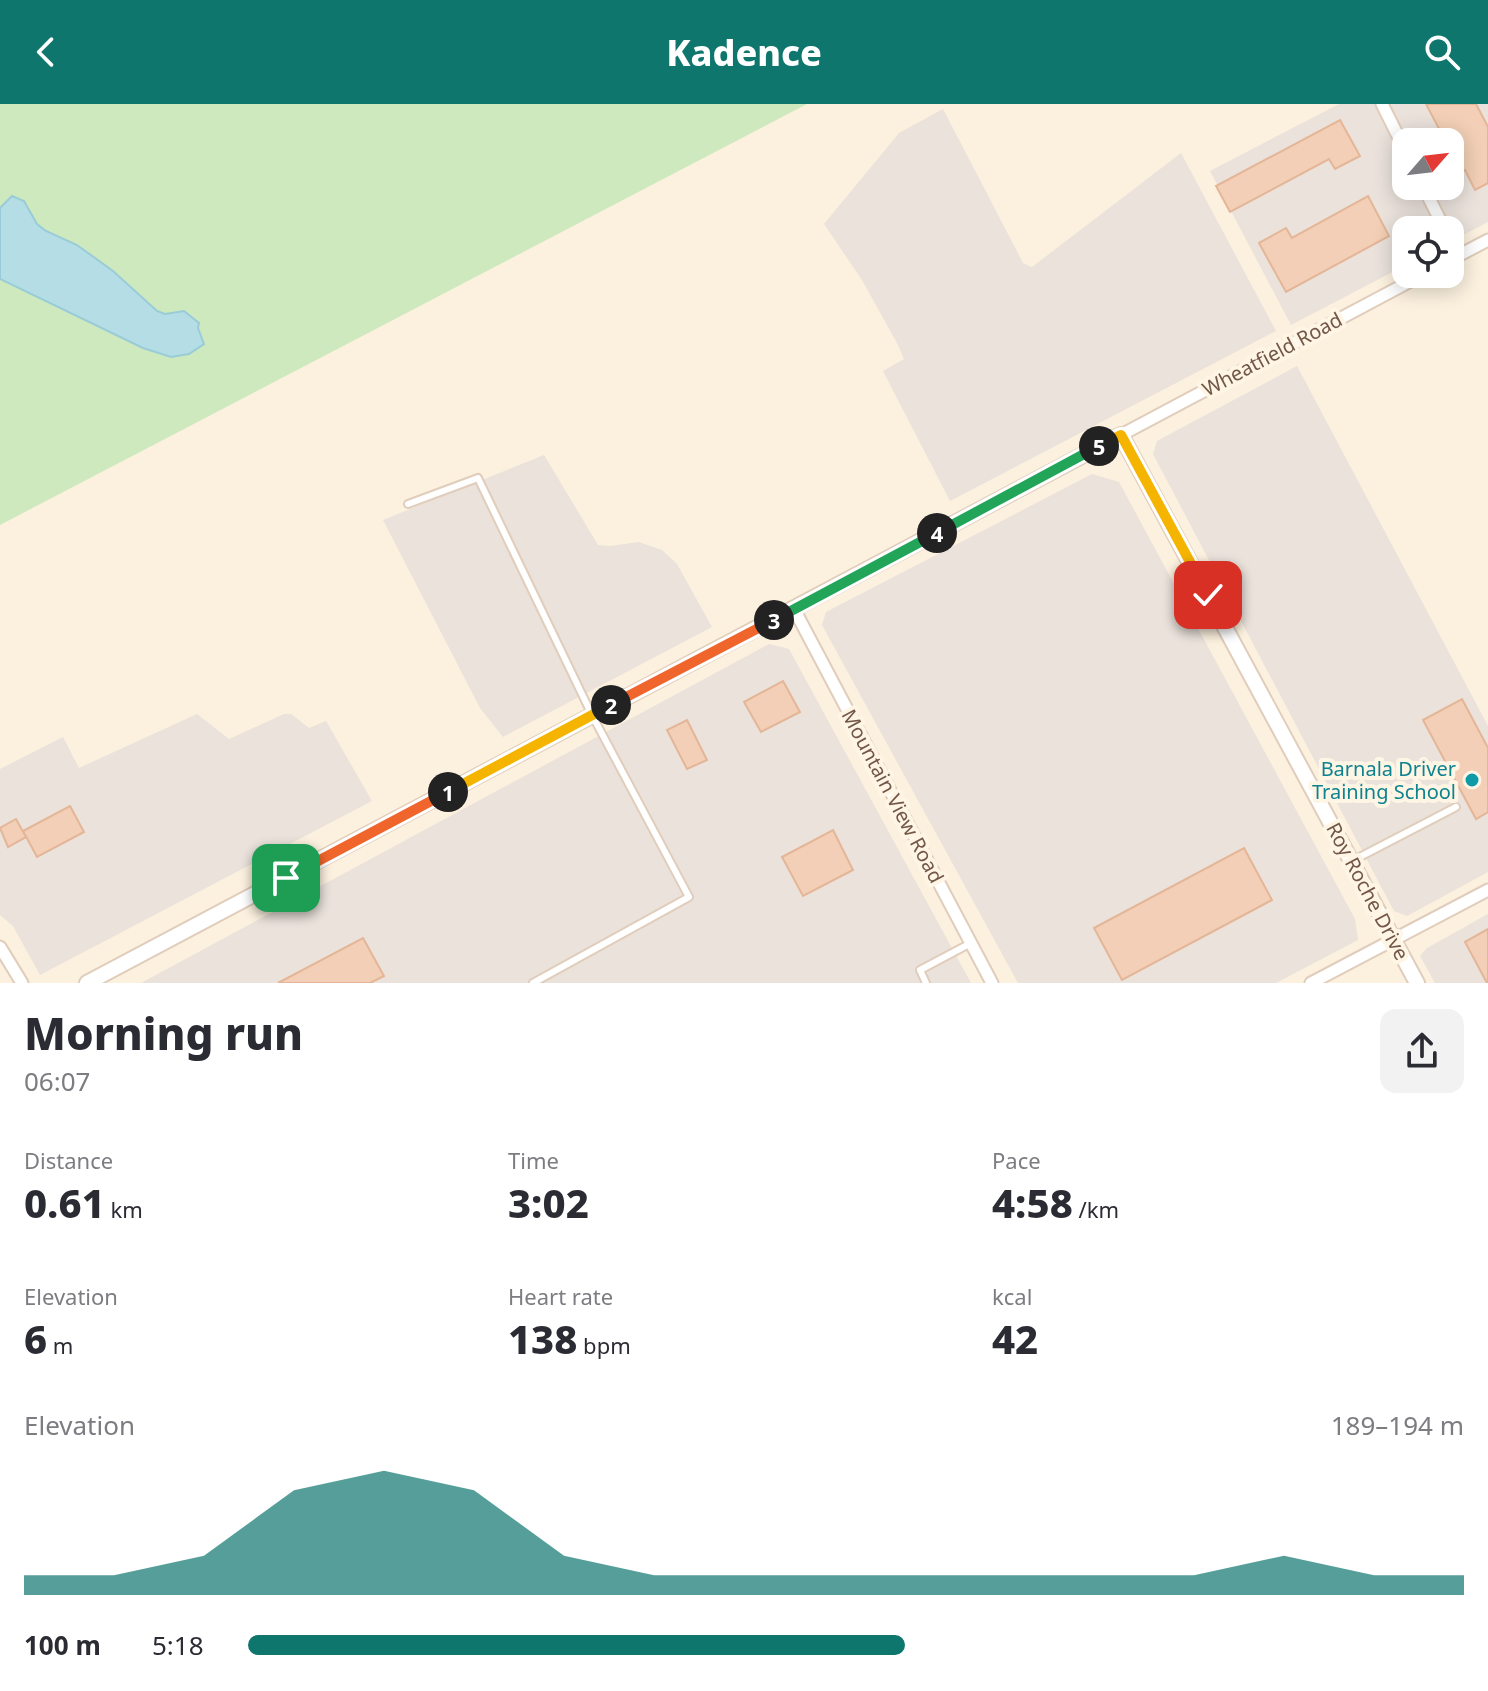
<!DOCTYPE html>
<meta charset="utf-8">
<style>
:root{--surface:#fff;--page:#f2f2f3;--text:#2b2b33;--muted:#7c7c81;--accent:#0f766e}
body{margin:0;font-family:"Noto Sans",sans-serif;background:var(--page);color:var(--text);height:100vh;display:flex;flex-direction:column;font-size:30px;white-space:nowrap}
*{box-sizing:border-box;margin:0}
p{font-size:26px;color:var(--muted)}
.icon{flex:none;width:44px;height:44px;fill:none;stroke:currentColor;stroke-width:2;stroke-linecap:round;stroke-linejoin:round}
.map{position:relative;height:879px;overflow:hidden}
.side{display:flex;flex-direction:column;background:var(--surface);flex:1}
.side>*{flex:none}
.needle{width:52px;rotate:62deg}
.controls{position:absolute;left:1392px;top:24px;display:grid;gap:16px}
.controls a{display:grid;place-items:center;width:72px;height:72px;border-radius:16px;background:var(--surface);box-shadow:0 4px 20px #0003;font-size:40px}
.pin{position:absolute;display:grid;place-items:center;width:68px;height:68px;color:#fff;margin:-34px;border-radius:16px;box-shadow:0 4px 12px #0006}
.km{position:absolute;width:40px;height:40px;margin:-20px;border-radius:50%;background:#222;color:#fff;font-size:22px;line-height:40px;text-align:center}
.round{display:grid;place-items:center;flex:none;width:84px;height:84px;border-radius:16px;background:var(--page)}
.overview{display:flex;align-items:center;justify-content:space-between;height:136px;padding:0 24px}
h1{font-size:44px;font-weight:800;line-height:60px}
.stats{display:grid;grid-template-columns:repeat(3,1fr);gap:12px;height:136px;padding:8px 24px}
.stats div{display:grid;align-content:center}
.stats b{font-size:40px;font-weight:800}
.stats small{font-size:22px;font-weight:400}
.stats p{font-size:22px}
.chart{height:224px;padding:16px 24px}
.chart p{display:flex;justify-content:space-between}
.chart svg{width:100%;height:144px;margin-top:8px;fill:var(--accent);opacity:.7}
ul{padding:0 24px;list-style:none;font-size:26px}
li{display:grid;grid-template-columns:128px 96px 1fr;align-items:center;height:60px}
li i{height:20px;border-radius:10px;background:var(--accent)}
header{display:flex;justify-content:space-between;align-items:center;height:104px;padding:0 24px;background:var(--accent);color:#fff;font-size:36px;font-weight:800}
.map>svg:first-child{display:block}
</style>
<header><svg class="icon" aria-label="back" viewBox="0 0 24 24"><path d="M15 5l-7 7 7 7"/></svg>Kadence<svg class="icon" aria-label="search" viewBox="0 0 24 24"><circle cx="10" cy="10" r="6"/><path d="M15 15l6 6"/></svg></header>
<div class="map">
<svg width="1488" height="879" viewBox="0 0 1488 879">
<rect width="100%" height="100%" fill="#fcf1df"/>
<g fill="#eae2db" fill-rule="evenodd">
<path d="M 1339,0 L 1488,0 L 1488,118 L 1450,138 L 1450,126 L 1406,126 L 1406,161 L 1291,221 L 1210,67 ZM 1406,38 L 1450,38 L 1450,82 L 1406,82 Z"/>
<path d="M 943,5 L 1023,159 L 1032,163 L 1181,49 L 1276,227 L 950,397 L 883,267 L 904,255 L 898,241 L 862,176 L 824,120 L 899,29 Z"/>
<path d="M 1297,262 L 1488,622 L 1488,768 L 1407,812 L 1394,807 L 1153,350 L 1157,337 Z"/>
<path d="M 544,351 L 598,441 L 610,442 L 639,438 L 662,446 L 677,460 L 712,523 L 503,633 L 480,604 L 383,416 Z"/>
<path d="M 1092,370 L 1119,378 L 1355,815 L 1358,836 L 1276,879 L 1018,879 L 822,521 L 826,508 Z"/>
<path d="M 769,540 L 789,545 L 971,879 L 141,879 Z"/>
<path d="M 197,610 L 229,635 L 284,610 L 291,610 L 309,624 L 326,617 L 372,697 L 40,871 L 13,822 L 0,811 L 0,665 L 63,633 L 79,664 Z"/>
<path d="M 1488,810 L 1488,879 L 1435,879 L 1420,852 L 1427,844 Z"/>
</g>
<path fill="#cfe9be" d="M 0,0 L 807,0 L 0,421 Z"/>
<path fill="#b4dde5" stroke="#9accd7" stroke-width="2" d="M 12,92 L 24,97 L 37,120 L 46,127 L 77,141 L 113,167 L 157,207 L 165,210 L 184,207 L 199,219 L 198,224 L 204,240 L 189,250 L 171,253 L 143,244 L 0,175 L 0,104 Z"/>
<g fill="#f2cfb6" stroke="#e4b697" stroke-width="2">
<path d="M 1426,0 L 1476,0 L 1488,23 L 1488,79 L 1475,86 L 1465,66 L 1462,68 L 1450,45 L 1450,38 L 1446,38 Z"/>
<path d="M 1340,16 L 1360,52 L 1335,65 L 1329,55 L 1230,108 L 1216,82 Z"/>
<path d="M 1368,92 L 1389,132 L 1286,188 L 1259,139 L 1286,124 L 1292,134 Z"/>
<path d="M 783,577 L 800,608 L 761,628 L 744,598 Z"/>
<path d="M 1462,595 L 1488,644 L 1488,708 L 1476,715 L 1423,616 Z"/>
<path d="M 687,616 L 707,656 L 687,665 L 667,626 Z"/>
<path d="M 70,702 L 84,728 L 37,753 L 23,727 Z"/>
<path d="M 16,715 L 26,733 L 8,743 L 0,724 Z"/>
<path d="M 833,726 L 853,766 L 803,792 L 782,753 Z"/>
<path d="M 1244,744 L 1272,796 L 1122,876 L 1094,824 Z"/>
<path d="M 1488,825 L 1488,879 L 1487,879 L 1465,838 Z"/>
<path d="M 363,834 L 384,872 L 370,879 L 278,879 Z"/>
</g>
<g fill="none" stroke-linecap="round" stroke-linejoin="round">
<g stroke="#e0cdbb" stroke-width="10">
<g id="service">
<path d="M 408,400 L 478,374 L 592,611 L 689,793 L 533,879"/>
<path d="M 1352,757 L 1456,703"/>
<path d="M 926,879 L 920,866 L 971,839"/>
</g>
</g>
<g stroke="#e0cdbb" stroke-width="15">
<g id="minor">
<path d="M 1382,0 L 1406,48"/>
<path d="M 1423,82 L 1445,126"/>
<path d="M 1450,137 L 1458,152"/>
<path d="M 1450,156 L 1488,136"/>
<path d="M 1121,331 L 1424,170"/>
<path d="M 794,505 L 992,879"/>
<path d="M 0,843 L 22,879"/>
<path d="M 1311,879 L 1488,786"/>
</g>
</g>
<g stroke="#e0cdbb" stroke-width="18">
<path id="tertiary" d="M 87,879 L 1121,331 L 1417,879"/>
</g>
<use href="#service" stroke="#fff" stroke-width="6"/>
<use href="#minor" stroke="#fff" stroke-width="11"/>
<use href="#tertiary" stroke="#fff" stroke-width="14"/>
</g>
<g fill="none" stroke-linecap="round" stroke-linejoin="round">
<g stroke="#fff" stroke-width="16">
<path id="split-1" d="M 286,774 L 448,688"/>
</g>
<g stroke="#fff" stroke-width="16">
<path id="split-2" d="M 448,688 L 611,601"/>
</g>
<g stroke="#fff" stroke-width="16">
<path id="split-3" d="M 611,601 L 774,516"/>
</g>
<g stroke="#fff" stroke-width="16">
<path id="split-4" d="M 774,516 L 937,429"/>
</g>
<g stroke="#fff" stroke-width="16">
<path id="split-5" d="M 937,429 L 1099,342"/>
</g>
<g stroke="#fff" stroke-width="16">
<path id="split-6" d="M 1099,342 L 1121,331 L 1208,491"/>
</g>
<use href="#split-1" stroke="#f0652b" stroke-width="10"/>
<use href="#split-2" stroke="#f5b400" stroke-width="10"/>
<use href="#split-3" stroke="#f0652b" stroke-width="10"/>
<use href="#split-4" stroke="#22a559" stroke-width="10"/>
<use href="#split-5" stroke="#22a559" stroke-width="10"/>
<use href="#split-6" stroke="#f5b400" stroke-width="10"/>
</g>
<circle fill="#0f9aa8" stroke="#fff5e5" stroke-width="3" cx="1472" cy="676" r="8"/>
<g text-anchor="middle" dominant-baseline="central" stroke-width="8" stroke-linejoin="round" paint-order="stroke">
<g font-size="20" fill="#725747" stroke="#fff5e5">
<text transform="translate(1272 250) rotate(-28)">Wheatfield Road</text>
<text transform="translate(893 692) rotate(62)">Mountain View Road</text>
<text transform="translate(1368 787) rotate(62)">Roy Roche Drive</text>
</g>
<g font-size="20" fill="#0d838f" stroke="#fff5e5" text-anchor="end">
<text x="1456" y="664">Barnala Driver<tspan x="1456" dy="23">Training School</tspan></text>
</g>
</g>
</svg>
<div class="controls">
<a><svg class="needle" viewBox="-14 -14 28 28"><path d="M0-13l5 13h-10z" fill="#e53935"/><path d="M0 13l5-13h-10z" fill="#7c7c81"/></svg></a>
<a><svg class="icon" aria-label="locate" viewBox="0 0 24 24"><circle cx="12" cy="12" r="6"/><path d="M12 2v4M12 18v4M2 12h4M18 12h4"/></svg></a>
</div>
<div class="pin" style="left:286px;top:774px;background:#1e9e55"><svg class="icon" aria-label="arrive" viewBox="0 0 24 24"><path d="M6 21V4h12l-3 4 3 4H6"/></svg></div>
<div class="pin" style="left:1208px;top:491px;background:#d93025"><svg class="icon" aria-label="check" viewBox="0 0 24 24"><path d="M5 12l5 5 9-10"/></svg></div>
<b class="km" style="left:448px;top:688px">1</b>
<b class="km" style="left:611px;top:601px">2</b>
<b class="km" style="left:774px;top:516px">3</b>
<b class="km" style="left:937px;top:429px">4</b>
<b class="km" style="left:1099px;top:342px">5</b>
</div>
<section class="side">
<div class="overview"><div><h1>Morning run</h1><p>06:07</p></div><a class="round"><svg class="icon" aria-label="share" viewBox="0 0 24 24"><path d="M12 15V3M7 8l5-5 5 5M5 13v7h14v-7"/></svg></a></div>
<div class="stats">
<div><p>Distance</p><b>0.61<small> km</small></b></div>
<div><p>Time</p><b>3:02</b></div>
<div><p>Pace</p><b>4:58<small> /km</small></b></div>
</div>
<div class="stats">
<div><p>Elevation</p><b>6<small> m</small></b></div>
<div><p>Heart rate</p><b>138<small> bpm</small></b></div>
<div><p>kcal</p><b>42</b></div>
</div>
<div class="chart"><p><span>Elevation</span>189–194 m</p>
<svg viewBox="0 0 160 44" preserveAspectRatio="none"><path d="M0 44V38L10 38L20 32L30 12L40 6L50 12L60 32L70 38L80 38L90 38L100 38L110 38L120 38L130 38L140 32L150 38L160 38V44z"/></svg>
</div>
<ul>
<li><b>100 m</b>5:18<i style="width:54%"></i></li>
</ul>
</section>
